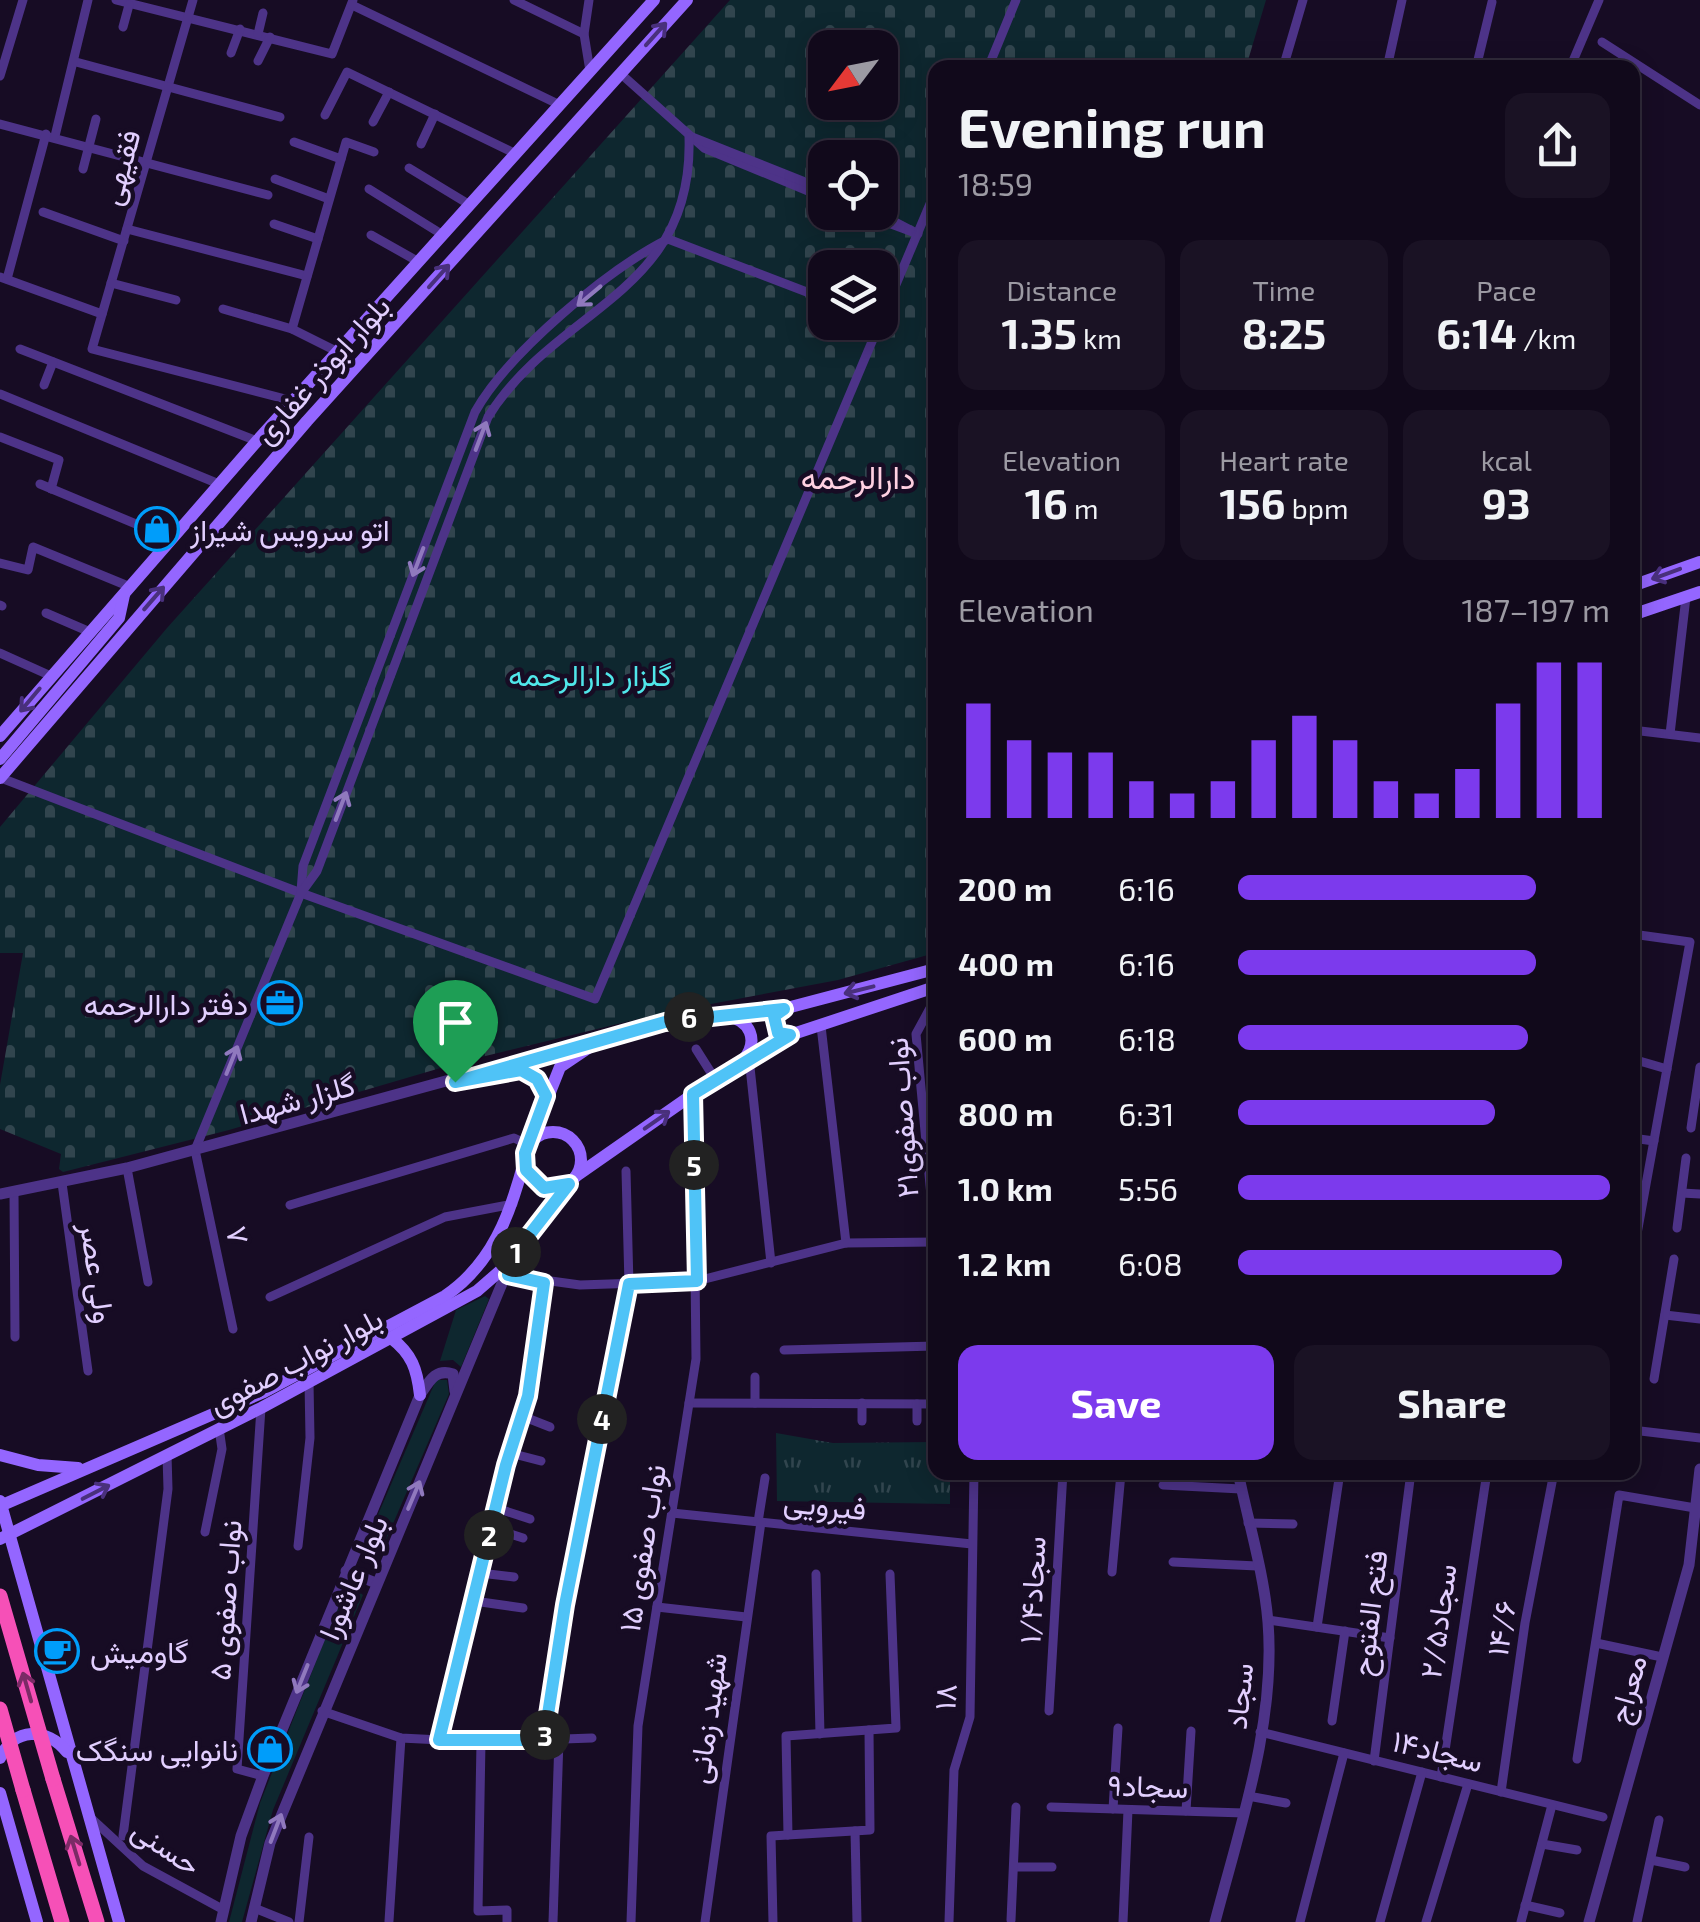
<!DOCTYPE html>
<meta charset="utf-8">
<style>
:root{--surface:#11091b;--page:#1a1224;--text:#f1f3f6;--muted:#9c9aa3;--line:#302a3a;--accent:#7c3aed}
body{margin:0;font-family:"Exo 2",Vazirmatn,sans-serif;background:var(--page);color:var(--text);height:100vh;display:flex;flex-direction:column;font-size:38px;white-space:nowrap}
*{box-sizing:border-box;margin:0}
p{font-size:32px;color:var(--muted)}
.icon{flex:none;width:55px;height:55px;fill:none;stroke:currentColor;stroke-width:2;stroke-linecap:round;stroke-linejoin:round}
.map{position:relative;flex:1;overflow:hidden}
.sheet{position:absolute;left:928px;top:60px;width:712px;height:1420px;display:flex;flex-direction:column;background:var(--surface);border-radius:20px;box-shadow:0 5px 25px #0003,0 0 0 2px var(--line)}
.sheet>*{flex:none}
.needle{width:65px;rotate:238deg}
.controls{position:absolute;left:808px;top:30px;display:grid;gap:20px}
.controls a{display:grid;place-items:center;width:90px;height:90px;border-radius:20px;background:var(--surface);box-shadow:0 5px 25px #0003,0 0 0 2px var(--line);font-size:50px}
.pin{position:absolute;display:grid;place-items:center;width:85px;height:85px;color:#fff;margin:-102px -42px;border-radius:50% 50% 50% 0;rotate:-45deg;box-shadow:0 0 10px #0007}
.pin .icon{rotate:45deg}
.km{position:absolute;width:50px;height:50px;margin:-25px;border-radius:50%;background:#222;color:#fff;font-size:28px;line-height:50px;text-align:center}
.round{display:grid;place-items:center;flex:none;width:105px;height:105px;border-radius:20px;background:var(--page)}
.head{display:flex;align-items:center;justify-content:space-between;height:170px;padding:0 30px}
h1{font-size:55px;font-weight:700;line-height:75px}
.metrics{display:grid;grid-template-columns:repeat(3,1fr);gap:15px;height:170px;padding:10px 30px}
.metrics div{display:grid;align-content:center;border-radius:20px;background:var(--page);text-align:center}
.metrics b{font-size:42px;font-weight:700}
.metrics small{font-size:28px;font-weight:400}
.metrics p{font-size:28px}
.chart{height:280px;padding:20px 30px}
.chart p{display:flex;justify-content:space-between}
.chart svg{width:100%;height:180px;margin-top:10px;stroke:var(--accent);stroke-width:6}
.cta{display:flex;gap:20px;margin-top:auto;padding:20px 30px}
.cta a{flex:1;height:115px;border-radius:20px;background:var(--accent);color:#fff;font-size:40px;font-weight:700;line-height:115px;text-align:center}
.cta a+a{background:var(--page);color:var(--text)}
ul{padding:0 30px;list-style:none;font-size:32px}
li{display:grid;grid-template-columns:160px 120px 1fr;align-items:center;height:75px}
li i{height:25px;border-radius:12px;background:var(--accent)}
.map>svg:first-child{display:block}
</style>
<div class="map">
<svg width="1700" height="1922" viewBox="0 0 1700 1922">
<defs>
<pattern id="cemetery-stones" width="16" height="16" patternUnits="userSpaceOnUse" patternTransform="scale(2.5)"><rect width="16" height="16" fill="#0e272f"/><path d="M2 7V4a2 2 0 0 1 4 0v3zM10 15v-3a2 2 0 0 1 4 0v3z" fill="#31454e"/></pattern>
<pattern id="park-tufts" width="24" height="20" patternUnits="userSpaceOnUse" patternTransform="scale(2.5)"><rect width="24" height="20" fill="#0e272f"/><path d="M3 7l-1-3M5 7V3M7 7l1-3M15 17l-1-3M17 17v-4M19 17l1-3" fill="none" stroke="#31454e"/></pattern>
</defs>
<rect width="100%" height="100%" fill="#170c24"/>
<g fill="#0e272f">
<path d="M 485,1296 L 489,1299 L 461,1367 L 453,1360 L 440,1361 L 456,1310 Z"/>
<path d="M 436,1380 L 447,1380 L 449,1394 L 383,1547 L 377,1560 L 367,1563 L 361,1554 Z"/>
<path d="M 352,1585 L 363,1595 L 273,1810 L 242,1922 L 229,1922 L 260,1803 L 336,1611 Z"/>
</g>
<path fill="url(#cemetery-stones)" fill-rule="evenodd" d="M 730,0 L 1266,0 L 1246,67 L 935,68 L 935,953 L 838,980 L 663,1013 L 461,1062 L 229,1130 L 63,1172 L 59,1169 L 61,1154 L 0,1129 L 0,1085 L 23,953 L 0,953 L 0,827 L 167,628 ZM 825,48 L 880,48 L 880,102 L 825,102 ZM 825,158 L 880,158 L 880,212 L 825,212 ZM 825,268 L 880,268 L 880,322 L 825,322 Z"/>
<path fill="url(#park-tufts)" d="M 776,1433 L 833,1443 L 935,1442 L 935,1472 L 950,1473 L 950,1504 L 777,1501 Z"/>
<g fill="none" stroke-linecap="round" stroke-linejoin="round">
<g stroke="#4d3388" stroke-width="9">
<path d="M 116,0 L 332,54 L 353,0"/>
<path d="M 193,0 L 92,349 L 293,401"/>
<path d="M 514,0 L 584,34"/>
<path d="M 589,0 L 584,34 L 590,71"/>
<path d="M 352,5 L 560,105"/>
<path d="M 123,27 L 129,5"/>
<path d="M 258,34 L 263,13"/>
<path d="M 1602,42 L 1700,105"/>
<path d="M 231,53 L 240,29"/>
<path d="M 258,61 L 270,37"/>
<path d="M 76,62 L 280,117"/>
<path d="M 988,68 L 1016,0"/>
<path d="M 1283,68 L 1303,0"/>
<path d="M 1387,68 L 1402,0"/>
<path d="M 1476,68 L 1492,2"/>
<path d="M 1570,68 L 1599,0"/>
<path d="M 621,74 L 704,148 L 825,198"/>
<path d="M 0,76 L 23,0"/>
<path d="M 325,115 L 347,72 L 516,154"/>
<path d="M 373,122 L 389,92"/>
<path d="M 0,124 L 268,195"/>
<path d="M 55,136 L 88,0"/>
<path d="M 692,137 L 825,190"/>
<path d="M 294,142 L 341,159"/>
<path d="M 421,144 L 435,114"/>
<path d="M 409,168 L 470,205"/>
<path d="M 83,169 L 96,119"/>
<path d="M 275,179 L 329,199"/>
<path d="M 369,189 L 443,235"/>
<path d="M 43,212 L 124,241"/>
<path d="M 859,212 L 918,234 L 876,212"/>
<path d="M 274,224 L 318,239"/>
<path d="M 127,229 L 307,276"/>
<path d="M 371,235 L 419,262"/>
<path d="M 0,277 L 102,314"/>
<path d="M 7,279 L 46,134"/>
<path d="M 111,283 L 176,300"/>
<path d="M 223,309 L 292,329 L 338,352"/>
<path d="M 292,329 L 346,142 L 374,152"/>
<path d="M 20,349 L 257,441"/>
<path d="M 44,385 L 53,362"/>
<path d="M 0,394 L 219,484"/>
<path d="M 0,437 L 59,460 L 51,489"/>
<path d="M 40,484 L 172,539"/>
<path d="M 0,563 L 28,570 L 33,547 L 128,586"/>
<path d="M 0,605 L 2,606"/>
<path d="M 46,613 L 90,632"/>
<path d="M 0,653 L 51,676"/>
<path d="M 1632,730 L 1700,738"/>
<path d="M 1670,734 L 1686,597"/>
<path d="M 1,778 L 301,893 L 595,999 L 935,192"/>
<path d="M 301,891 L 303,866 L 475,412 C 508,353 607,270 668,239 L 825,299"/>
<path d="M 1632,934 L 1690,942 L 1633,1256"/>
<path d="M 1632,972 L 1635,972"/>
<path d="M 935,999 L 916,1034 L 935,1239"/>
<path d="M 821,1026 L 846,1243"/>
<path d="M 696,1049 L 715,1079"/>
<path d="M 749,1058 L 771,1263"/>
<path d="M 1636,1060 L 1667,1069"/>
<path d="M 1691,1128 L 1700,1067"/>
<path d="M 1632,1138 L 1654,1141"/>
<path d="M 127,1168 L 148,1282"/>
<path d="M 62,1183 L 88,1371"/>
<path d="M 14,1192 L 15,1337"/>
<path d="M 1682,1193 L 1700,1194"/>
<path d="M 290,1205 L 514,1138 L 529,1145"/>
<path d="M 1677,1228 L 1686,1158"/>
<path d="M 507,1275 L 580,1285 L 697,1281 L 846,1243 L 935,1242"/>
<path d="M 270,1297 L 445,1217 L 513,1204"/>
<path d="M 1665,1315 L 1700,1319"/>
<path d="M 233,1329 L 195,1150 L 301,893 L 317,871 L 488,417 C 557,306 694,295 689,137"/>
<path d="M 784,1350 L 935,1346"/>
<path d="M 755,1377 L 755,1403"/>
<path d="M 1654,1379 L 1674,1259"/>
<path d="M 689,1403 L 935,1404"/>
<path d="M 261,1408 L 237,1769 L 263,1776"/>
<path d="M 522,1416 L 550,1427"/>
<path d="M 862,1421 L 862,1403"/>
<path d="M 917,1421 L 917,1404"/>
<path d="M 1632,1430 L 1700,1438"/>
<path d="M 510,1453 L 541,1461"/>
<path d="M 1163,1485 L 1241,1489"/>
<path d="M 496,1508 L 530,1519"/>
<path d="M 672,1513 L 972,1544"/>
<path d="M 758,1522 L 765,1478"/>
<path d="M 1248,1523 L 1293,1524"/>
<path d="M 491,1528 L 523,1538"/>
<path d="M 205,1532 L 222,1449 L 219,1428"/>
<path d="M 298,1546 L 310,1438 L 309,1382"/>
<path d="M 1173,1562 L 1257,1566"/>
<path d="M 1112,1572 L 1121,1473 L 1116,1472"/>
<path d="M 480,1573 L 514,1577"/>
<path d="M 816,1574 L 820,1734"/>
<path d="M 474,1601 L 523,1608"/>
<path d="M 657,1607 L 746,1617"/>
<path d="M 1268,1620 L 1390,1638"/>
<path d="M 1317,1627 L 1340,1472"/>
<path d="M 1596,1643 L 1662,1657"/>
<path d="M 322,1711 L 401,1738 L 481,1742 L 592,1738"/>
<path d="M 1049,1711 L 1063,1472"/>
<path d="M 1332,1721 L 1345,1631"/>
<path d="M 1260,1732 L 1603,1817"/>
<path d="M 439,1740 L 506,1465 L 528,1396 L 544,1283"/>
<path d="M 544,1740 L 565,1605 L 629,1285 L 626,1171"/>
<path d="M 481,1742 L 478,1911 L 507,1910 L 507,1922"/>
<path d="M 1577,1759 L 1619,1495 L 1695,1508"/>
<path d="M 1374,1761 L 1411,1472"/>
<path d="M 1441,1777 L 1487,1472"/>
<path d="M 1501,1792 L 1525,1623 L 1554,1472"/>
<path d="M 1248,1796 L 1286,1803"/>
<path d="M 1051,1807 L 1244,1813"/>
<path d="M 1113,1809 L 1118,1728"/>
<path d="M 1186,1811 L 1191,1731"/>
<path d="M 92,1819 L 143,1866 L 224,1910"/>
<path d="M 855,1831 L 857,1922"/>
<path d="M 788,1835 L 786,1736 L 896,1728 L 890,1574"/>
<path d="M 123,1836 L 168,1489 L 167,1455"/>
<path d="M 1542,1844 L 1577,1850"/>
<path d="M 1651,1860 L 1685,1867"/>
<path d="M 1014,1867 L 1052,1867"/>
<path d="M 1525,1905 L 1560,1913"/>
<path d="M 254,1908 L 289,1922"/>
<path d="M 1011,1920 L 1016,1807"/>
<path d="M 389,1921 L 401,1738"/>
<path d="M 299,1922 L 309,1837"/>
<path d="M 553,1922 L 559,1739"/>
<path d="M 631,1922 L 638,1726 L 696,1359 L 693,1094"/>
<path d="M 705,1922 L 761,1522"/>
<path d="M 773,1922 L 771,1836 L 870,1830 L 869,1730"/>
<path d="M 949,1922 L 954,1770 L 970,1717 L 974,1472"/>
<path d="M 1123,1922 L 1128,1810"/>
<path d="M 1300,1922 L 1344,1753"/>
<path d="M 1380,1922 L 1422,1772"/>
<path d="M 1426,1922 L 1468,1784"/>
<path d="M 1521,1922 L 1552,1805"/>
<path d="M 1637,1922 L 1659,1820"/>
</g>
<g stroke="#4d3388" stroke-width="11">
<path d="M 513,1071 L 537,1079 L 546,1096"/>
<path d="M 0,1194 L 127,1168 L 596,1040"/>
<path d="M 346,1571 L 376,1583"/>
<path d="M 221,1922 L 241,1836 L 263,1776 L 420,1395 C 429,1382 435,1368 453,1374 L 455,1391"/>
<path d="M 251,1922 L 270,1843 L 513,1257"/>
<path d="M 1215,1922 C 1240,1826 1276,1723 1268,1622 C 1264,1573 1248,1521 1238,1472"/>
<path d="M 1589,1922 L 1689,1565 L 1700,1469"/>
</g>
<g stroke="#9466ff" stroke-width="12">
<path d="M 1632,586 L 1700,562"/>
<path d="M 1632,615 L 1700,592"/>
<path d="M 0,736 L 257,441 L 654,0"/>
<path d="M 0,759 L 119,618 L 124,595"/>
<path d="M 0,778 L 307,421 L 687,0"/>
<path d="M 783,1009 L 774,1017 L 779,1033 L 790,1035"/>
<path d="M 727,1016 C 750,1020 759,1040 744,1059"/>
<circle cx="553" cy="1160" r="28"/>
<path d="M 529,1145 L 560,1067 L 603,1038 L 692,1017 L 783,1009 L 935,969"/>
<path d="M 576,1176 L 715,1079 L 790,1035 L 935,987"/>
<path d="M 391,1338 C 412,1354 417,1369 420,1395"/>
<path d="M 0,1455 L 38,1465 L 78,1468"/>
<path d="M 0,1501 L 119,1922"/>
<path d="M 0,1506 L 264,1392 L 445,1296 C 492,1264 510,1215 524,1162"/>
<path d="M 0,1539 L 261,1408 L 477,1291 L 500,1271 L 569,1184"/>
<path d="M 0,1758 C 14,1727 47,1727 67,1752"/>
<path d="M 0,1793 L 37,1922"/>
</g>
<g stroke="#f650b7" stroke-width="15">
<path d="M 53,1779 L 97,1922"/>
<path d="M 23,1790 L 62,1922"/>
</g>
<g stroke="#f650b7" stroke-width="15">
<path d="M 0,1596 L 53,1779"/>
<path d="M 0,1709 L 23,1790"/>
</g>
</g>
<defs><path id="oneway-shaft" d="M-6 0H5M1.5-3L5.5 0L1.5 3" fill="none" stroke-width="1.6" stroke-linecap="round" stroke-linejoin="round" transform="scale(2.5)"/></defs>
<g stroke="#49307c">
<use href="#oneway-shaft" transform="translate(656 34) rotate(-48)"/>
<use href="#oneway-shaft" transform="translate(439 276) rotate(-48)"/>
<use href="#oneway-shaft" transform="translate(1666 574) rotate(160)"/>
<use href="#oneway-shaft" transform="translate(154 598) rotate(-49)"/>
<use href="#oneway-shaft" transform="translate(30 700) rotate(130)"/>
<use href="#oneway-shaft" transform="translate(859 990) rotate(166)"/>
<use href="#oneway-shaft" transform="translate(657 1120) rotate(-35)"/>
<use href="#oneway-shaft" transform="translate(96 1492) rotate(-27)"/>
</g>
<g stroke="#9079be">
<use href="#oneway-shaft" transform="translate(589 296) rotate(140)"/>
<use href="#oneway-shaft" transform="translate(481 436) rotate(-69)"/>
<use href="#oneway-shaft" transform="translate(418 562) rotate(111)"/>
<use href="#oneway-shaft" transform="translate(341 806) rotate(-69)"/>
<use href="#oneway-shaft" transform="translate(232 1060) rotate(-68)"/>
<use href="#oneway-shaft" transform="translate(414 1495) rotate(-67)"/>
<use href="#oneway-shaft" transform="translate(302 1679) rotate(112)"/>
<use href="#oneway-shaft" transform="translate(276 1828) rotate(-69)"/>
</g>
<g stroke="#7b2b66">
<use href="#oneway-shaft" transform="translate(27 1687) rotate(-106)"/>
<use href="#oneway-shaft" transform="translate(75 1850) rotate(-107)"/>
</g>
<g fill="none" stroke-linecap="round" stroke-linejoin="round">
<g stroke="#fff" stroke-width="20">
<path id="route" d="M 784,1009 L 774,1016 L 778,1033 L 790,1035 L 693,1094 L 697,1281 L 629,1284 L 565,1605 L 544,1740 L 439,1740 L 506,1465 L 528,1396 L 544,1283 L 508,1275 L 513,1256 L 569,1184 L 544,1188 L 526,1170 L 525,1153 L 546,1096 L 537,1079 L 521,1070 L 455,1082 L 665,1022 Z"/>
</g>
<use href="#route" stroke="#4fc3f7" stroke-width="12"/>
</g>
<defs>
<g id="shop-ring" transform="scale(2.25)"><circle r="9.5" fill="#170c24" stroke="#009dfa" stroke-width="1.5"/><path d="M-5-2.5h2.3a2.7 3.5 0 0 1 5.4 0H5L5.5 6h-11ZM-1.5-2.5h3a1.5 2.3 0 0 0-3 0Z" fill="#009dfa"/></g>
<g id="office-ring" transform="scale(2.25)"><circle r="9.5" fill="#170c24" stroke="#009dfa" stroke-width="1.5"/><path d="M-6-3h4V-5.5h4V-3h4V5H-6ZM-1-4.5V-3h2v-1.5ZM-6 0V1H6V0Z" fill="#009dfa"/></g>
<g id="cafe-ring" transform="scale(2.25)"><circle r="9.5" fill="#170c24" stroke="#009dfa" stroke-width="1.5"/><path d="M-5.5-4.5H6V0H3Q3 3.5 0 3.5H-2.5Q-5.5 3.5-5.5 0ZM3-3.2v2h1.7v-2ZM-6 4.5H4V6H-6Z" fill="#009dfa"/></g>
</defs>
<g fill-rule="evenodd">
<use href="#shop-ring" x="157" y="529"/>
<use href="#office-ring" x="280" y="1003"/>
<use href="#cafe-ring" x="57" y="1651"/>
<use href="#shop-ring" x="270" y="1749"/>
</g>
<g text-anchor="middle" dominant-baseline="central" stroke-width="9" stroke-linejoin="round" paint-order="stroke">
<g font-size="30" fill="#e2cfff" stroke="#170c24">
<text transform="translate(119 167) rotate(-74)">فقیهی</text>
<text transform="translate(321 369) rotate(-48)">بلوار ابوذر غفاری</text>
<text transform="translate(297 1098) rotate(-15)">گلزار شهدا</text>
<text transform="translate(901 1118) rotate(-94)">۲۱نواب صفوی</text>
<text transform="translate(239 1235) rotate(78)">۷</text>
<text transform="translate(99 1273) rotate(82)">ولی عصر</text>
<text transform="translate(295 1360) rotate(-28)">بلوار نواب صفوی</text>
<text transform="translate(825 1504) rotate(6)">فیرویی</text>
<text transform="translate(641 1548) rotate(-81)">نواب صفوی ۱۵</text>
<text transform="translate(352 1577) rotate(-67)">بلوار عاشورا</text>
<text transform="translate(1031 1590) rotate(-87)">۱/۴سجاد</text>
<text transform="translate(224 1600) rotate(-86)">نواب صفوی ۵</text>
<text transform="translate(1368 1613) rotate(-83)">فتح الفتوح</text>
<text transform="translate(1437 1621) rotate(-82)">۲/۵سجاد</text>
<text transform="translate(1500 1628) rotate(-81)">۱۴/۶</text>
<text transform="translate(1626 1689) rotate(-74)">معراج</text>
<text transform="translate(1238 1696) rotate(-84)">سجاد</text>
<text transform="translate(944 1697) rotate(-87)">۱۸</text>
<text transform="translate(706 1718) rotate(-82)">شهید زمانی</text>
<text transform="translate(1438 1750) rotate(14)">۱۴سجاد</text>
<text transform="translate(1148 1785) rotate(2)">۹سجاد</text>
<text transform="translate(167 1846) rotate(34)">حسنی</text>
</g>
<g font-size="30" fill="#e2cfff" stroke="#170c24" text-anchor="start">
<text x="190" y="529">اتو سرویس شیراز</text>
<text x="248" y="1003" text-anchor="end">دفتر دارالرحمه</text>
<text x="90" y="1651">گاومیش</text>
<text x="238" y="1749" text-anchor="end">نانوایی سنگک</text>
</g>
<g font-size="30" fill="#50e6ea" stroke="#170c24">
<text x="590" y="674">گلزار دارالرحمه</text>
</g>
<g font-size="32" fill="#ffd1e2" stroke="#170c24">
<text x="858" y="476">دارالرحمه</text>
</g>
</g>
</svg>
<div class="controls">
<a><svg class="needle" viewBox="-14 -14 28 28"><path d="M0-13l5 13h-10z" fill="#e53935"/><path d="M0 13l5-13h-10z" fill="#9c9aa3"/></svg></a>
<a><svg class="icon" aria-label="locate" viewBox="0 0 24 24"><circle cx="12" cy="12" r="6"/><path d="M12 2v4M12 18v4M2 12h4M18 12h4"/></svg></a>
<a><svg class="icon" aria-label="layers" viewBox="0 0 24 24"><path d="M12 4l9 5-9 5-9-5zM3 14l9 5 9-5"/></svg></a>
</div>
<div class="pin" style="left:455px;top:1082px;background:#1e9e55"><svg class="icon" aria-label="arrive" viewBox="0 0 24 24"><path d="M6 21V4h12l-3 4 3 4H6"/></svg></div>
<b class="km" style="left:516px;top:1252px">1</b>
<b class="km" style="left:489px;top:1535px">2</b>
<b class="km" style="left:545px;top:1735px">3</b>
<b class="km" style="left:602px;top:1419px">4</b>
<b class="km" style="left:694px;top:1165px">5</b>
<b class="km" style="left:689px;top:1017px">6</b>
<section class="sheet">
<div class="head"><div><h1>Evening run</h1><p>18:59</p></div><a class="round"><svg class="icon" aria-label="share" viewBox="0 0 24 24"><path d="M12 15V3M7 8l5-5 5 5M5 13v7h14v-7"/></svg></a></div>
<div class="metrics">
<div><p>Distance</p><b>1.35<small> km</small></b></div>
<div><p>Time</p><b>8:25</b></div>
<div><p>Pace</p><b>6:14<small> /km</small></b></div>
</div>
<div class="metrics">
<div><p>Elevation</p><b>16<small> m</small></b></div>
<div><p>Heart rate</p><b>156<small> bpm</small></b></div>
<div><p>kcal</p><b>93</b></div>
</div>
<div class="chart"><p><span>Elevation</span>187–197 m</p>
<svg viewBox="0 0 160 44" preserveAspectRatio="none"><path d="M5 44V16M15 44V25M25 44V28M35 44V28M45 44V35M55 44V38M65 44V35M75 44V25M85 44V19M95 44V25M105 44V35M115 44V38M125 44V32M135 44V16M145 44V6M155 44V6"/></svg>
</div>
<ul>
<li><b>200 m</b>6:16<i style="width:80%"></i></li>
<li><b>400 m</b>6:16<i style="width:80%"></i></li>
<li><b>600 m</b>6:18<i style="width:78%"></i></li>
<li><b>800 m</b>6:31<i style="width:69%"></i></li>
<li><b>1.0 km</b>5:56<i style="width:100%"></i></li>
<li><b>1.2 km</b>6:08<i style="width:87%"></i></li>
</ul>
<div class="cta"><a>Save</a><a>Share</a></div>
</section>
</div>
